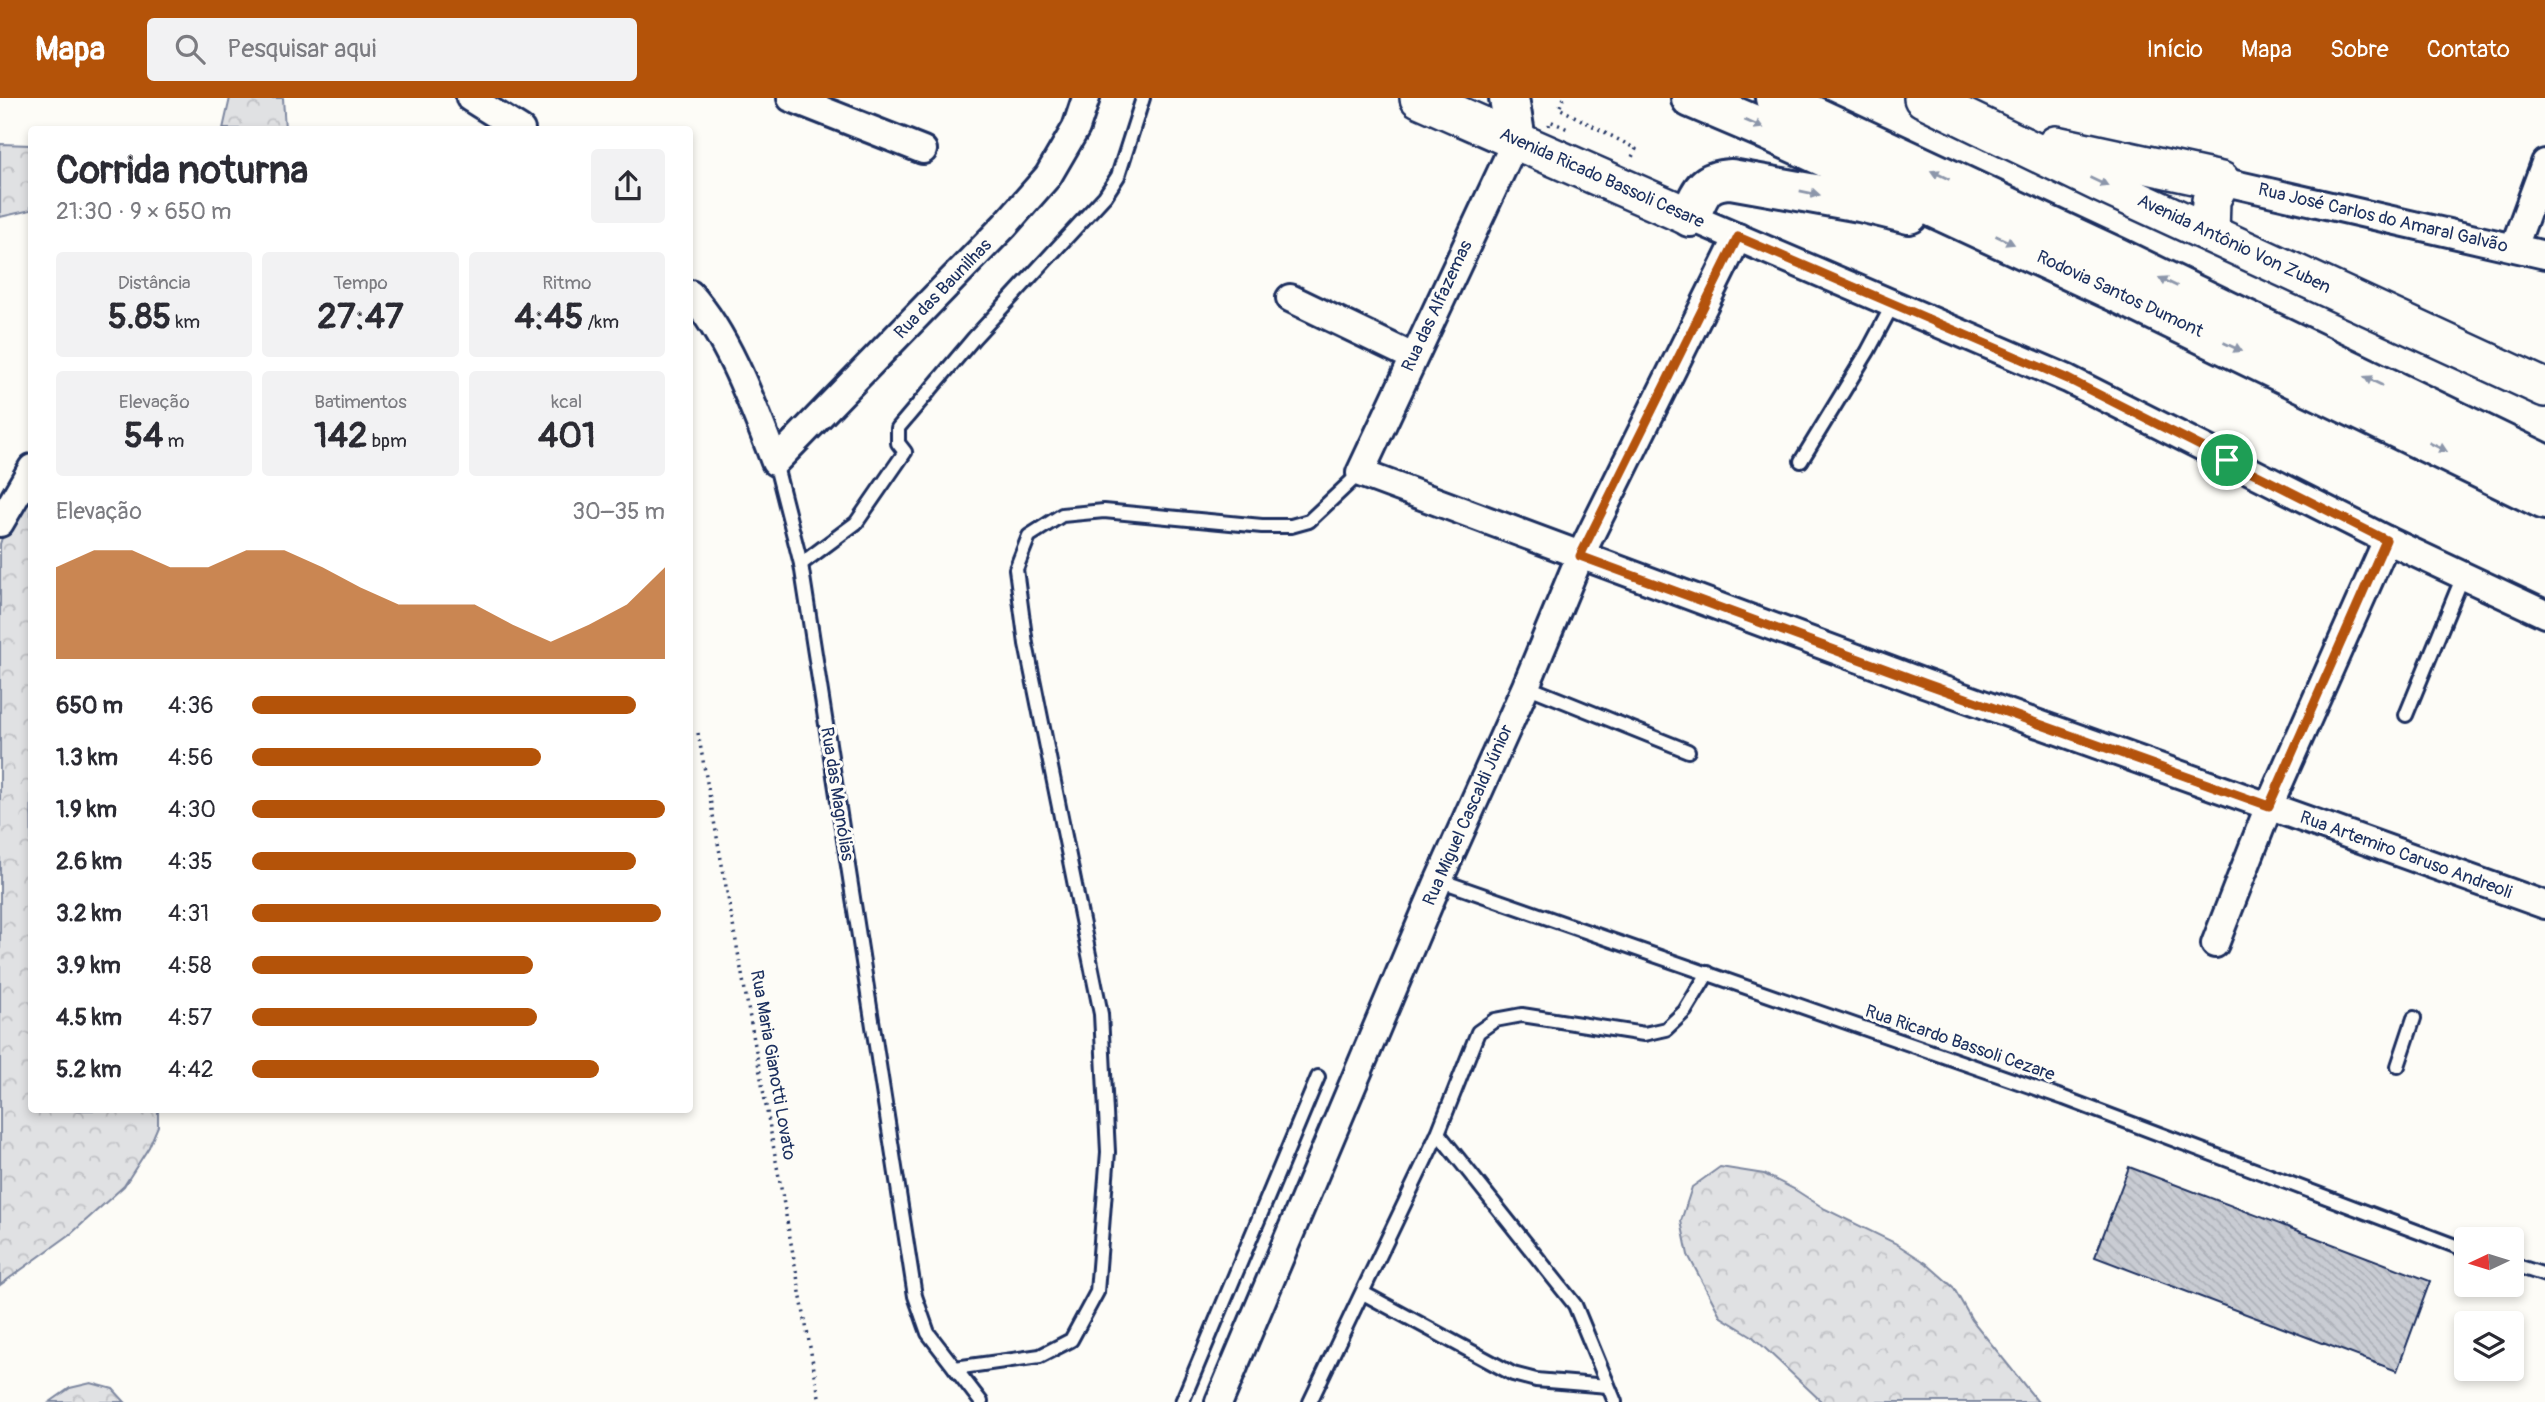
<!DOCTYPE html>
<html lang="pt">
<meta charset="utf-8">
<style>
:root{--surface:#fff;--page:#f2f2f3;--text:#2b2b33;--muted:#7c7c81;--accent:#b45309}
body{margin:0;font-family:Pangolin,sans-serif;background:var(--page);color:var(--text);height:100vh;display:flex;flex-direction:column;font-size:26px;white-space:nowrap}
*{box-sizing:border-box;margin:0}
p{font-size:23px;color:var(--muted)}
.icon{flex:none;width:38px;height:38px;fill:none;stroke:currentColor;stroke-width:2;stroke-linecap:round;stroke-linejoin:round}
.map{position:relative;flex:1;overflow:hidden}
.sheet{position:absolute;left:28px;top:28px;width:665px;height:987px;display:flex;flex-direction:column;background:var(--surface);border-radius:7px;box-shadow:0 4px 10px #0003}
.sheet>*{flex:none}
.needle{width:46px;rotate:266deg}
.tools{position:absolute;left:2454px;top:1129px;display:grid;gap:14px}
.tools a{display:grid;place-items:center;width:70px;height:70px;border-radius:7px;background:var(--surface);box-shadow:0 4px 10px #0003;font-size:35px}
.pin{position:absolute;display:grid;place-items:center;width:60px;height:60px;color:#fff;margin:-30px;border:4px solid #fff;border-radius:50%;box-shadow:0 2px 7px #0007}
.round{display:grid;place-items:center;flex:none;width:74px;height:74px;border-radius:7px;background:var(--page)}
.summary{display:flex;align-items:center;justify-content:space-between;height:119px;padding:0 28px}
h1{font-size:38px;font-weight:700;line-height:52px}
.figures{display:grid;grid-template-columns:repeat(3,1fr);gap:10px;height:119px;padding:7px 28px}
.figures div{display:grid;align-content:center;border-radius:7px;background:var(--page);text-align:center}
.figures b{font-size:35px;font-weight:700}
.figures small{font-size:19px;font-weight:400}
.figures p{font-size:19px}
.chart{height:196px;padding:14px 28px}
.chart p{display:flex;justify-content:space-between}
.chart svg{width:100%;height:126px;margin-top:7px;fill:var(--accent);opacity:.7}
ul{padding:0 28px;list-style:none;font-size:23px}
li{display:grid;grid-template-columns:112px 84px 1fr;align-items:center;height:52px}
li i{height:18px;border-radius:9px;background:var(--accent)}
header{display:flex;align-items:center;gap:42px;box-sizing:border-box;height:98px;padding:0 35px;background:var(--accent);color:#fff}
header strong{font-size:33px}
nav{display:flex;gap:38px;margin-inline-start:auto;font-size:24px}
.search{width:490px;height:63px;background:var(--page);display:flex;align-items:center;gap:18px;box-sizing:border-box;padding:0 24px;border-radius:7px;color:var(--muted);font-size:26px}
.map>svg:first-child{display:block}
</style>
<header>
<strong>Mapa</strong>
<div class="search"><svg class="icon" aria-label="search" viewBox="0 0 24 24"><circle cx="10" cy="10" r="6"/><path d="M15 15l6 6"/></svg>Pesquisar aqui</div>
<nav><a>Início</a><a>Mapa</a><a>Sobre</a><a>Contato</a></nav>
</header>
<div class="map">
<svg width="2545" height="1304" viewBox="0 0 2545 1304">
<defs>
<pattern id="forest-crowns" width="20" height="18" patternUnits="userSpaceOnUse" patternTransform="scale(1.75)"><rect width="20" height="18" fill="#e0e1e3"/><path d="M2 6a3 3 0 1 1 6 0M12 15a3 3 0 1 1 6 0" fill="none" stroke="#c0c1c5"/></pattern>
<pattern id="building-back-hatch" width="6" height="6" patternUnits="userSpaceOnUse" patternTransform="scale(1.75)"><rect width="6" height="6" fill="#c9ccd3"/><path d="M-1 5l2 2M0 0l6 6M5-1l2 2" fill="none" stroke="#acb0b8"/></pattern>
</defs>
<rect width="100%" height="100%" fill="#fdfcf7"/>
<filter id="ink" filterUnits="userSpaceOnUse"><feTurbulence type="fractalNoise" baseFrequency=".0143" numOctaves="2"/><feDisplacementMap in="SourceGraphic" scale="14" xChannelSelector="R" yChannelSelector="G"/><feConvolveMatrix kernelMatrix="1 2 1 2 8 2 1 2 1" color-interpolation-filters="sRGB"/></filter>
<g filter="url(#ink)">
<g fill="url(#forest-crowns)" stroke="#7e88a0" stroke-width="2">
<path d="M 230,0 L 283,0 L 285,31 L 223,31 Z"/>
<path d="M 0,46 L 31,47 L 31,112 L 0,119 Z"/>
<path d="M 31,402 L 32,1012 L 158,1012 L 158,1028 L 149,1049 L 124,1088 L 72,1135 L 0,1187 L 0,446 L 3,437 Z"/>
<path d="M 1720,1069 L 1764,1076 L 1794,1091 L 1825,1111 L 1895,1145 L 1926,1165 L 1953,1189 L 1972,1222 L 2038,1304 L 1822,1304 L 1752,1238 L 1721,1219 L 1688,1157 L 1681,1123 L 1692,1089 Z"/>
<path d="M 91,1285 L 113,1291 L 125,1304 L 50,1304 L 70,1290 Z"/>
</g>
<path fill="url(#building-back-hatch)" stroke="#1b2f5e" stroke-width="2" d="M 2129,1069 L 2430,1183 L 2397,1273 L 2095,1159 Z"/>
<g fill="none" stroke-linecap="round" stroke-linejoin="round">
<g stroke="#1b2f5e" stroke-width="18">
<g id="lane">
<path d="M 1801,363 L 1868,253 L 1893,206"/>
<path d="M 775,364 L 801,466 L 915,1198 L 928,1235 L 981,1304"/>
<path d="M 801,466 L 856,425 L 905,354 L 898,345 L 898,330 L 974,240 L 1105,98 L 1118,78 L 1143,0"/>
<path d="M 1526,588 L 1688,653"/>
<path d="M 2406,617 L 2463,478"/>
<path d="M 1439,782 L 2064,1000 L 2466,1152"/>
<path d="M 2398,968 L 2414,920"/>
<path d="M 2511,1166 L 2545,1177"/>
<path d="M 1363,1195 L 1513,1276 L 1536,1282 L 1608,1288"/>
<path d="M 955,1270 L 1040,1258 L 1071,1242 L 1097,1194 L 1108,1054 L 1101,916 L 1026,546 L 1016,471 L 1029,438 L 1062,417 L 1104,413 L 1262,428 L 1291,428 L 1309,423 L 1360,375"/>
<path d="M 1182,1304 L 1318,979"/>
<path d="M 1310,1304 L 1438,1035"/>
<path d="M 1615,1304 L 1575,1207 L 1438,1035 L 1478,934 L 1495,922 L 1522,917 L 1644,936 L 1666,931 L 1685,913 L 1708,875"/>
</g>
</g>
<g stroke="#1b2f5e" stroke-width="32">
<g id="street">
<path d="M 470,0 L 521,32"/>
<path d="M 791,0 L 923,52"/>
<path d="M 1516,42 L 1360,375 L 1924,585 L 2545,807"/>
<path d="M 2221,83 L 2545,157"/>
<path d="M 1690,119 L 2068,281 L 2387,442 L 2545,516"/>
<path d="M 2514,149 L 2545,65"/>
<path d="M 690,196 C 729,239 754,310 775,364 L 1005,127 L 1048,78 L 1076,30 L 1086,0"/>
<path d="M 1290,200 L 1413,259"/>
<path d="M 0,425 L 32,370"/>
<path d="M 2215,846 L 2269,708 L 2387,442"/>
<path d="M 1219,1304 L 1439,782 L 1526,588 L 1580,458 L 1738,139"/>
</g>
</g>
<g stroke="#1b2f5e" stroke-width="42">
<g id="secondary">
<path d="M 1419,0 L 1690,119"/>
<path d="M 1923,0 L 2102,86 L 2545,290"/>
<path d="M 2056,47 L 2221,83 L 2211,102 L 2210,135"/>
</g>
</g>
<g stroke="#1b2f5e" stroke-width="44">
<g id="highway">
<path d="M 1509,0 L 1516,42"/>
<path d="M 1691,0 L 1764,31 L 2116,194 L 2545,402"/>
<path d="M 1775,0 L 2116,159 L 2545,366"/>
<path d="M 1690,119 C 1700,96 1702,82 1731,81 L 1860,104 L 1909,116"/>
</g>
</g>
<g stroke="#1b2f5e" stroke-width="3.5" stroke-dasharray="2 5" stroke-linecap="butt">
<path d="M 1564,0 L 1559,10 L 1636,51 L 1631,61"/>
<path d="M 1549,28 L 1550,23 L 1570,32"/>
<path d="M 698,635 L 820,1304"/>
</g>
<use href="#lane" stroke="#fdfcf7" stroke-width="12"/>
<use href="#street" stroke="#fdfcf7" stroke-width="26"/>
<use href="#secondary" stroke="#fdfcf7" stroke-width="37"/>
<use href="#highway" stroke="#fdfcf7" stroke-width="38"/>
</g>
<defs><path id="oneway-solid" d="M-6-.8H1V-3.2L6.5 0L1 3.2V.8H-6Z" transform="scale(1.75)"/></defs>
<g fill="#8c96aa">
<use href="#oneway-solid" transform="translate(1754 26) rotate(23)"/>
<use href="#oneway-solid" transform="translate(1940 77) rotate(-155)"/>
<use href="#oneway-solid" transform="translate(2099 84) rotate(25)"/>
<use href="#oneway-solid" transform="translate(1810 95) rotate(11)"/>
<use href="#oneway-solid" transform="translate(2005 142) rotate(25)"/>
<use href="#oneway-solid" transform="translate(2168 184) rotate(-154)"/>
<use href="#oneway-solid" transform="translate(2233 249) rotate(25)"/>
<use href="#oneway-solid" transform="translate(2373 283) rotate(-154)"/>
<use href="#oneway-solid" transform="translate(2438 349) rotate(26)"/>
</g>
</g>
<g fill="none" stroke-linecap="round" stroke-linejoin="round" filter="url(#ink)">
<g stroke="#fff" stroke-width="14">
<path id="route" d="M 1738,139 L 2068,281 L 2386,442 L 2269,708 L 1924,585 L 1580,458 Z"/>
</g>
<use href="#route" stroke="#b45309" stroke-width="9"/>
</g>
<g text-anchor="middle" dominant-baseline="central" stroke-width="6" stroke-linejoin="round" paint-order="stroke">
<g font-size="18" fill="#1b2f5e" stroke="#fdfcf7">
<text transform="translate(1602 80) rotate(24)">Avenida Ricado Bassoli Cesare</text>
<text transform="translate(2383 120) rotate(13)">Rua José Carlos do Amaral Galvão</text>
<text transform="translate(2234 146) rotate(25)">Avenida Antônio Von Zuben</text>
<text transform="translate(943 191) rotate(-46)">Rua das Baunilhas</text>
<text transform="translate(2120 196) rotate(25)">Rodovia Santos Dumont</text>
<text transform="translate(1437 208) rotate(-65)">Rua das Alfazemas</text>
<text transform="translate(837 696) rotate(81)">Rua das Magnólias</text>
<text transform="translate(1468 717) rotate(-66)">Rua Miguel Cascaldi Júnior</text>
<text transform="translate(2406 757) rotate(20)">Rua Artemiro Caruso Andreoli</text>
<text transform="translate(1960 945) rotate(19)">Rua Ricardo Bassoli Cezare</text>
<text transform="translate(773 967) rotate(80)">Rua Maria Gianotti Lovato</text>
</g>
</g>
</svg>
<div class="tools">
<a><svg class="needle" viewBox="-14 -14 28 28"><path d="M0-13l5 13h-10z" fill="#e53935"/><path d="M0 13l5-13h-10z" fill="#7c7c81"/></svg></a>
<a><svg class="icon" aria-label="layers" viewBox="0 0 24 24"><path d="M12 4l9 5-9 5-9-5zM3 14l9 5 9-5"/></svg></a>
</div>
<div class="pin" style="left:2227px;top:362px;background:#1e9e55"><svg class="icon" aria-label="arrive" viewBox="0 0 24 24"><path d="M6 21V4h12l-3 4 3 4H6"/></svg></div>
<section class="sheet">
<div class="summary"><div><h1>Corrida noturna</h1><p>21:30 · 9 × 650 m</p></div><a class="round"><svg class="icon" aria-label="share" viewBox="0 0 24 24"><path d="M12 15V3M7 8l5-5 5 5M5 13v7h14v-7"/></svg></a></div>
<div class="figures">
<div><p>Distância</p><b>5.85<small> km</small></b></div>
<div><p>Tempo</p><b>27:47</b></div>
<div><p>Ritmo</p><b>4:45<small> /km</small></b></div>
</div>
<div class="figures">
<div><p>Elevação</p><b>54<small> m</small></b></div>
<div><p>Batimentos</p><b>142<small> bpm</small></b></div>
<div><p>kcal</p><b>401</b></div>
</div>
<div class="chart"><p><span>Elevação</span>30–35 m</p>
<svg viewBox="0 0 160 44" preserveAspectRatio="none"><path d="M0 44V12L10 6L20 6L30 12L40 12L50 6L60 6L70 12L80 19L90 25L100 25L110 25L120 32L130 38L140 32L150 25L160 12V44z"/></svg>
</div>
<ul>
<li><b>650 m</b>4:36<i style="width:93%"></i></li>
<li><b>1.3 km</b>4:56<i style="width:70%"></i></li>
<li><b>1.9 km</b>4:30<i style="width:100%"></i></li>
<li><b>2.6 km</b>4:35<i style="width:93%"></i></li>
<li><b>3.2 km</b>4:31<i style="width:99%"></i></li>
<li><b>3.9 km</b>4:58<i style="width:68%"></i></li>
<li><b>4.5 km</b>4:57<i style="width:69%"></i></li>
<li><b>5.2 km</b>4:42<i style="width:84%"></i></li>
</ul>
</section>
</div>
